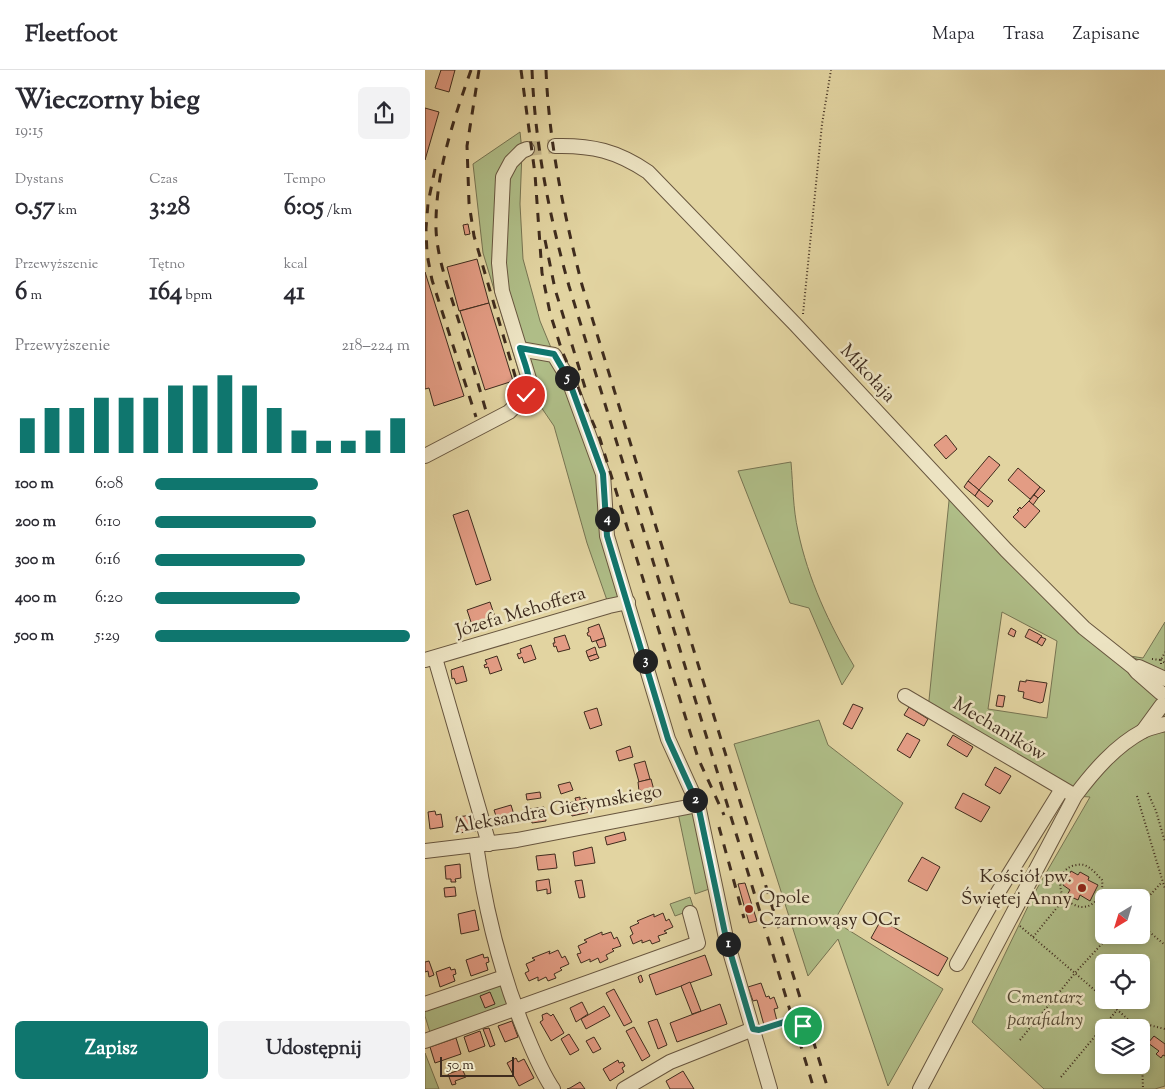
<!DOCTYPE html>
<html lang="pl">
<meta charset="utf-8">
<style>
:root{--surface:#fff;--page:#f2f2f3;--text:#2b2b33;--muted:#7c7c81;--line:#e1e1e2;--accent:#0f766e}
body{margin:0;font-family:"Sorts Mill Goudy",serif;background:var(--page);color:var(--text);height:100vh;display:flex;flex-direction:column;font-size:19px;white-space:nowrap}
*{box-sizing:border-box;margin:0}
p{font-size:16px;color:var(--muted)}
.icon{flex:none;width:28px;height:28px;fill:none;stroke:currentColor;stroke-width:2;stroke-linecap:round;stroke-linejoin:round}
.map{position:relative;flex:1;overflow:hidden}
.side{display:flex;flex-direction:column;background:var(--surface);width:425px}
.side>*{flex:none}
.needle{width:32px;rotate:218deg}
.fabs{position:absolute;left:670px;top:819px;display:grid;gap:10px}
.fabs a{display:grid;place-items:center;width:55px;height:55px;border-radius:8px;background:var(--surface);box-shadow:0 2px 8px #0003;font-size:25px}
.scale{position:absolute;left:15px;bottom:12px;width:74px;box-sizing:border-box;padding-left:5px;border:2px solid #3f2c1e;border-top:0;font-size:14px;line-height:18px;white-space:nowrap;color:#3f2c1e;-webkit-text-stroke:4px #ece3c2;paint-order:stroke}
.pin{position:absolute;display:grid;place-items:center;width:42px;height:42px;color:#fff;margin:-21px;border:2px solid #fff;border-radius:50%;box-shadow:0 1px 5px #0007}
.km{position:absolute;width:25px;height:25px;margin:-12px;border-radius:50%;background:#222;color:#fff;font-size:14px;line-height:25px;text-align:center}
.round{display:grid;place-items:center;flex:none;width:52px;height:52px;border-radius:8px;background:var(--page)}
.headline{display:flex;align-items:center;justify-content:space-between;height:85px;padding:0 15px}
h1{font-size:28px;font-weight:700;line-height:38px}
.figures{display:grid;grid-template-columns:repeat(3,1fr);gap:8px;height:85px;padding:5px 15px}
.figures div{display:grid;align-content:center}
.figures b{font-size:25px;font-weight:700}
.figures small{font-size:14px;font-weight:400}
.figures p{font-size:14px}
.chart{height:140px;padding:10px 15px}
.chart p{display:flex;justify-content:space-between}
.chart svg{width:100%;height:90px;margin-top:5px;stroke:var(--accent);stroke-width:6}
.button{display:flex;gap:10px;margin-top:auto;padding:10px 15px}
.button a{flex:1;height:58px;border-radius:8px;background:var(--accent);color:#fff;font-size:20px;font-weight:700;line-height:58px;text-align:center}
.button a+a{background:var(--page);color:var(--text)}
ul{padding:0 15px;list-style:none;font-size:16px}
li{display:grid;grid-template-columns:80px 60px 1fr;align-items:center;height:38px}
li i{height:12px;border-radius:6px;background:var(--accent)}
header{display:flex;align-items:center;gap:30px;box-sizing:border-box;height:70px;padding:0 25px;background:var(--surface);border-bottom:1px solid var(--line)}
header strong{font-size:24px}
nav{display:flex;gap:28px;margin-inline-start:auto;font-size:18px}
main{display:flex;flex:1;min-height:0}
.map>svg:first-child{display:block}
</style>
<header>
<strong>Fleetfoot</strong>
<nav><a>Mapa</a><a>Trasa</a><a>Zapisane</a></nav>
</header>
<main>
<section class="side">
<div class="headline"><div><h1>Wieczorny bieg</h1><p>19:15</p></div><a class="round"><svg class="icon" aria-label="share" viewBox="0 0 24 24"><path d="M12 15V3M7 8l5-5 5 5M5 13v7h14v-7"/></svg></a></div>
<div class="figures">
<div><p>Dystans</p><b>0.57<small> km</small></b></div>
<div><p>Czas</p><b>3:28</b></div>
<div><p>Tempo</p><b>6:05<small> /km</small></b></div>
</div>
<div class="figures">
<div><p>Przewyższenie</p><b>6<small> m</small></b></div>
<div><p>Tętno</p><b>164<small> bpm</small></b></div>
<div><p>kcal</p><b>41</b></div>
</div>
<div class="chart"><p><span>Przewyższenie</span>218–224 m</p>
<svg viewBox="0 0 160 44" preserveAspectRatio="none"><path d="M5 44V27M15 44V22M25 44V22M35 44V17M45 44V17M55 44V17M65 44V11M75 44V11M85 44V6M95 44V11M105 44V22M115 44V33M125 44V38M135 44V38M145 44V33M155 44V27"/></svg>
</div>
<ul>
<li><b>100 m</b>6:08<i style="width:64%"></i></li>
<li><b>200 m</b>6:10<i style="width:63%"></i></li>
<li><b>300 m</b>6:16<i style="width:59%"></i></li>
<li><b>400 m</b>6:20<i style="width:57%"></i></li>
<li><b>500 m</b>5:29<i style="width:100%"></i></li>
</ul>
<div class="button"><a>Zapisz</a><a>Udostępnij</a></div>
</section>
<div class="map">
<svg width="740" height="1019" viewBox="0 0 740 1019">
<rect width="100%" height="100%" fill="#e2d4a1"/>
<filter id="stains"><feTurbulence type="fractalNoise" baseFrequency=".004" numOctaves="4"/><feColorMatrix values="0 0 0 0 .2 0 0 0 0 .09 0 0 0 0 .02 0 0 0 .5 -.17"/></filter>
<radialGradient id="worn" r=".72"><stop offset=".6" stop-color="#630" stop-opacity="0"/><stop offset="1" stop-color="#630" stop-opacity=".3"/></radialGradient>
<g fill="#afbd87" stroke="#777452" fill-rule="evenodd">
<path d="M 95,62 L 97,81 L 95,134 L 98,189 L 115,251 L 129,285 L 147,319 L 181,441 L 203,532 L 184,536 L 162,473 L 129,356 L 116,337 L 101,325 L 58,183 L 48,94 Z"/>
<path d="M 366,392 C 368,415 368,439 373,461 C 383,509 404,554 429,596 L 417,615 L 384,538 L 365,533 L 313,401 Z"/>
<path d="M 525,421 L 708,597 L 716,591 L 705,586 L 718,588 L 740,552 L 740,1016 L 730,1019 L 619,1019 L 547,952 L 610,822 L 665,727 L 650,726 L 503,640 ZM 577,542 L 632,571 L 622,648 L 563,639 ZM 679,828 L 716,828 L 716,865 L 679,865 ZM 679,892 L 716,892 L 716,930 L 679,930 ZM 679,958 L 716,958 L 716,995 L 679,995 Z"/>
<path d="M 394,650 L 403,675 L 478,733 L 409,851 L 518,919 L 463,1016 L 413,869 L 383,906 L 309,674 Z"/>
<path d="M 273,735 L 290,817 L 270,824 L 252,738 Z"/>
<path d="M 265,827 L 269,839 L 250,846 L 245,834 Z"/>
<path d="M 79,907 L 91,940 L 7,969 L 0,946 L 0,934 Z"/>
<path d="M 0,983 L 14,1019 L 0,1019 Z"/>
</g>
<g fill="#e39c84" stroke="#3f2c1e">
<path d="M 16,0 L 30,0 L 24,22 L 10,18 Z"/>
<path d="M 0,38 L 14,42 L 0,90 Z"/>
<path d="M 43,154 L 45,164 L 40,165 L 38,155 Z"/>
<path d="M 52,189 L 64,233 L 34,241 L 22,197 Z"/>
<path d="M 0,202 L 39,326 L 9,336 L 4,318 L 0,319 Z"/>
<path d="M 64,233 L 88,311 L 60,320 L 35,241 Z"/>
<path d="M 521,365 L 532,379 L 521,389 L 509,375 Z"/>
<path d="M 564,386 L 575,395 L 554,420 L 543,411 Z"/>
<path d="M 593,398 L 615,417 L 605,429 L 583,410 Z"/>
<path d="M 543,411 L 554,420 L 550,426 L 539,417 Z"/>
<path d="M 615,417 L 620,421 L 613,428 L 609,425 Z"/>
<path d="M 554,420 L 568,431 L 563,437 L 550,426 Z"/>
<path d="M 609,425 L 613,428 L 608,435 L 604,431 Z"/>
<path d="M 604,431 L 615,441 L 600,458 L 588,447 L 594,441 L 592,440 L 595,437 L 596,439 Z"/>
<path d="M 43,440 L 66,510 L 51,515 L 28,445 Z"/>
<path d="M 65,532 L 72,553 L 49,561 L 42,540 Z"/>
<path d="M 174,554 L 179,568 L 167,572 L 165,566 L 163,566 L 162,563 L 164,562 L 163,558 Z"/>
<path d="M 586,558 L 591,561 L 589,567 L 583,564 Z"/>
<path d="M 604,559 L 617,566 L 612,573 L 600,567 Z"/>
<path d="M 140,565 L 145,579 L 133,582 L 131,576 L 129,577 L 128,573 L 130,573 L 129,568 Z"/>
<path d="M 616,567 L 621,569 L 617,576 L 612,573 Z"/>
<path d="M 179,568 L 181,576 L 174,578 L 171,571 Z"/>
<path d="M 106,575 L 111,589 L 99,593 L 97,587 L 94,589 L 92,584 L 96,583 L 95,579 Z"/>
<path d="M 170,577 L 172,584 L 163,587 L 161,581 Z"/>
<path d="M 172,584 L 174,588 L 165,591 L 163,587 Z"/>
<path d="M 72,586 L 77,600 L 65,604 L 63,597 L 60,598 L 59,595 L 62,594 L 60,590 Z"/>
<path d="M 38,596 L 42,611 L 31,614 L 29,608 L 27,609 L 26,600 Z"/>
<path d="M 601,610 L 622,613 L 618,632 L 615,633 L 598,628 L 599,622 L 593,621 L 595,611 L 601,612 Z"/>
<path d="M 573,625 L 580,626 L 578,637 L 571,636 Z"/>
<path d="M 428,634 L 438,638 L 427,659 L 418,654 Z"/>
<path d="M 484,637 L 503,649 L 499,656 L 479,645 Z"/>
<path d="M 172,638 L 177,655 L 165,659 L 159,642 Z"/>
<path d="M 482,663 L 495,670 L 485,688 L 472,680 Z"/>
<path d="M 528,665 L 548,677 L 542,687 L 522,675 Z"/>
<path d="M 205,676 L 208,687 L 194,691 L 191,681 Z"/>
<path d="M 220,691 L 225,709 L 214,712 L 209,694 Z"/>
<path d="M 570,697 L 586,706 L 575,724 L 560,715 Z"/>
<path d="M 226,709 L 230,724 L 218,727 L 216,720 L 214,721 L 213,712 Z"/>
<path d="M 145,712 L 148,720 L 136,724 L 133,715 Z"/>
<path d="M 115,722 L 116,728 L 102,730 L 101,724 Z"/>
<path d="M 538,723 L 565,737 L 556,752 L 530,738 Z"/>
<path d="M 155,727 L 155,730 L 161,728 L 165,742 L 147,746 L 146,742 L 143,743 L 142,736 L 145,735 L 144,733 L 151,731 L 150,728 Z"/>
<path d="M 86,735 L 90,748 L 77,752 L 76,747 L 72,749 L 69,740 Z"/>
<path d="M 119,737 L 121,751 L 107,753 L 105,739 Z"/>
<path d="M 10,741 L 11,745 L 16,744 L 18,757 L 5,759 L 3,742 Z"/>
<path d="M 49,745 L 49,749 L 53,748 L 54,755 L 50,755 L 51,761 L 33,763 L 31,747 Z"/>
<path d="M 199,762 L 201,770 L 182,775 L 180,767 Z"/>
<path d="M 167,777 L 170,793 L 150,796 L 148,782 Z"/>
<path d="M 130,784 L 132,798 L 113,800 L 111,786 Z"/>
<path d="M 497,787 L 515,797 L 502,821 L 483,811 Z"/>
<path d="M 35,794 L 36,808 L 30,809 L 31,812 L 26,812 L 26,809 L 21,809 L 20,796 Z"/>
<path d="M 646,801 L 653,805 L 655,802 L 664,807 L 663,810 L 673,815 L 665,831 L 655,825 L 653,830 L 642,825 L 645,820 L 638,815 Z"/>
<path d="M 124,809 L 126,823 L 122,824 L 122,819 L 112,821 L 111,811 Z"/>
<path d="M 157,810 L 160,827 L 154,828 L 150,811 Z"/>
<path d="M 320,813 L 332,851 L 324,853 L 313,814 Z"/>
<path d="M 30,817 L 31,826 L 20,827 L 19,818 Z"/>
<path d="M 50,840 L 54,860 L 36,864 L 33,844 Z"/>
<path d="M 238,843 L 241,851 L 244,849 L 248,857 L 239,861 L 242,863 L 233,866 L 235,871 L 227,874 L 225,870 L 217,873 L 217,870 L 208,874 L 205,866 L 208,864 L 205,857 L 214,853 L 212,851 L 229,844 L 229,847 Z"/>
<path d="M 456,850 L 523,888 L 513,906 L 446,868 Z"/>
<path d="M 177,862 L 177,865 L 186,862 L 189,869 L 192,867 L 196,876 L 187,879 L 189,881 L 181,885 L 183,889 L 175,893 L 173,888 L 165,892 L 165,889 L 156,893 L 152,884 L 156,883 L 153,876 L 162,872 L 159,870 Z"/>
<path d="M 133,880 L 137,888 L 140,886 L 144,894 L 135,898 L 137,900 L 129,904 L 131,908 L 123,911 L 121,907 L 113,911 L 113,907 L 104,911 L 100,903 L 104,901 L 101,894 L 110,890 L 107,888 L 125,881 L 124,884 Z"/>
<path d="M 58,884 L 59,888 L 63,887 L 64,892 L 61,893 L 63,900 L 46,906 L 41,890 Z"/>
<path d="M 280,885 L 287,905 L 231,925 L 224,905 Z"/>
<path d="M 4,891 L 9,905 L 4,907 L 3,901 L 0,902 L 0,892 Z"/>
<path d="M 25,897 L 26,900 L 30,899 L 31,904 L 28,905 L 30,911 L 15,917 L 11,902 Z"/>
<path d="M 216,905 L 218,911 L 215,913 L 213,907 Z"/>
<path d="M 265,912 L 276,941 L 267,944 L 256,916 Z"/>
<path d="M 336,913 L 341,927 L 344,926 L 345,929 L 349,927 L 353,938 L 349,939 L 352,951 L 339,955 L 332,930 L 328,931 L 323,917 Z"/>
<path d="M 189,919 L 207,952 L 199,956 L 181,923 Z"/>
<path d="M 65,922 L 70,934 L 60,938 L 55,926 Z"/>
<path d="M 157,932 L 163,944 L 151,952 L 145,938 Z"/>
<path d="M 295,934 L 302,954 L 252,972 L 245,953 Z"/>
<path d="M 179,936 L 185,946 L 161,959 L 156,949 Z"/>
<path d="M 122,943 L 126,946 L 128,944 L 139,963 L 126,971 L 115,952 L 118,950 L 117,945 Z"/>
<path d="M 232,949 L 242,975 L 233,979 L 223,952 Z"/>
<path d="M 87,951 L 93,967 L 80,972 L 73,956 Z"/>
<path d="M 209,957 L 225,986 L 217,991 L 201,961 Z"/>
<path d="M 64,958 L 70,975 L 65,977 L 58,959 Z"/>
<path d="M 55,961 L 60,976 L 44,982 L 39,967 Z"/>
<path d="M 144,964 L 154,980 L 145,985 L 136,969 Z"/>
<path d="M 729,966 L 740,974 L 740,986 L 738,985 L 736,988 L 731,984 L 734,981 L 723,973 Z"/>
<path d="M 169,967 L 176,979 L 168,983 L 161,971 Z"/>
<path d="M 31,968 L 36,984 L 10,993 L 5,977 Z"/>
<path d="M 91,988 L 93,992 L 99,989 L 109,1008 L 94,1016 L 82,993 Z"/>
<path d="M 193,990 L 194,993 L 198,992 L 200,996 L 197,998 L 199,1002 L 185,1011 L 178,999 Z"/>
<path d="M 37,999 L 41,1007 L 30,1011 L 31,1014 L 27,1015 L 23,1004 Z"/>
<path d="M 258,1001 L 269,1019 L 245,1019 L 241,1011 Z"/>
<path d="M 155,1012 L 160,1019 L 142,1019 L 145,1018 Z"/>
</g>
<g fill="none" stroke-linecap="round" stroke-linejoin="round">
<path stroke="#c1b287" stroke-width="14" stroke-dasharray="14 7" stroke-linecap="butt" d="M 102,79 L 130,76"/>
<g stroke="#68563f" stroke-width="16">
<g id="minor">
<path d="M 130,76 C 167,75 192,81 223,102 L 370,254 L 581,480 L 659,558 L 708,597 L 712,602 L 736,623"/>
<path d="M 95,279 L 129,285 L 140,303 L 147,319 L 178,404 L 182,466 L 243,669 L 273,735 L 301,868 L 345,1019"/>
<path d="M 0,386 L 84,342 L 101,325 L 104,319 L 105,312 L 77,221 L 74,193 L 78,107 L 86,92 L 97,81 L 102,79"/>
<path d="M 10,588 L 64,774"/>
<path d="M 0,590 L 184,536 L 203,532"/>
<path d="M 714,597 L 740,609"/>
<path d="M 480,626 L 645,723"/>
<path d="M 718,661 L 737,635"/>
<path d="M 51,775 C 60,838 74,897 98,957 C 107,978 115,1000 128,1019"/>
<path d="M 0,781 L 92,770 L 273,735"/>
<path d="M 532,894 L 567,832 L 637,719"/>
<path d="M 0,934 L 79,907"/>
<path d="M 0,971 L 273,873 L 265,843"/>
<path d="M 199,1019 L 245,992 L 328,959"/>
<path d="M 495,1019 L 650,726 C 668,702 690,676 718,661 C 724,658 733,656 740,654"/>
</g>
</g>
<g stroke="#3f2c1e" stroke-width="2" stroke-dasharray="1 2.5" stroke-linecap="butt">
<path d="M 378,244 L 397,54 L 406,0"/>
<path d="M 727,589 L 736,590 L 740,582"/>
<path d="M 736,594 L 736,590 L 740,593"/>
<path d="M 723,723 L 731,741 L 740,772"/>
<path d="M 712,726 L 740,819"/>
<path d="M 676,825 L 679,831"/>
<path d="M 716,835 L 737,812"/>
<path d="M 716,855 L 740,875"/>
<path d="M 595,856 L 679,928"/>
<path d="M 608,867 L 639,829 C 633,816 633,802 647,796 C 651,795 655,794 659,795 C 666,797 672,805 677,810 C 679,822 672,836 658,837 C 651,837 644,832 639,829"/>
<path d="M 681,930 L 713,958"/>
<path d="M 338,959 L 375,947 L 378,956"/>
<path d="M 716,960 L 718,1019"/>
<path d="M 717,961 L 724,955 L 740,959"/>
<path d="M 595,970 L 650,903 L 685,865"/>
<path d="M 636,1007 L 692,940"/>
</g>
<use href="#minor" stroke="#ece3c2" stroke-width="14"/>
<g stroke="#3f2c1e" stroke-width="3" stroke-dasharray="9 9" stroke-linecap="butt">
<path d="M 46,0 C 28,51 10,104 11,159 C 12,185 21,211 29,236 C 40,271 51,306 61,341"/>
<path d="M 54,0 L 42,76 L 44,133 L 49,166 L 91,309"/>
<path d="M 96,0 L 110,104 L 117,203 L 125,243 L 137,281 L 175,369 L 273,688 L 299,745"/>
<path d="M 107,0 C 110,74 124,145 144,216 L 389,1019"/>
<path d="M 121,0 C 124,74 139,144 157,215 L 403,1019"/>
<path d="M 10,99 L 3,133 L 1,159 L 2,184 L 7,210 L 51,347"/>
<path d="M 120,170 L 130,219 L 162,324"/>
<path d="M 294,757 L 319,848"/>
</g>
</g>
<g fill="none" stroke-linecap="round" stroke-linejoin="round">
<g stroke="#fff" stroke-width="10">
<path id="route" d="M 101,325 C 109,311 99,293 95,278 L 129,284 L 140,303 L 147,319 L 178,404 L 182,466 L 243,669 L 273,735 L 301,868 L 328,959 L 334,960 L 375,947 L 378,956"/>
</g>
<use href="#route" stroke="#0f766e" stroke-width="6"/>
</g>
<g fill="#8f2418" stroke="#ece3c2" stroke-width="2">
<circle cx="657" cy="818" r="5"/>
<circle cx="324" cy="839" r="5"/>
</g>
<g text-anchor="middle" dominant-baseline="central" stroke-width="5" stroke-linejoin="round" paint-order="stroke">
<g font-size="19" fill="#3f2c1e" stroke="#ece3c2">
<text transform="translate(442 304) rotate(47)">Mikołaja</text>
<text transform="translate(96 543) rotate(-17)">Józefa Mehoffera</text>
<text transform="translate(574 660) rotate(31)">Mechaników</text>
<text transform="translate(133 740) rotate(-10)">Aleksandra Gierymskiego</text>
</g>
<g font-size="19" fill="#3f2c1e" stroke="#ece3c2" text-anchor="end">
<text x="647" y="807">Kościół pw.<tspan x="647" dy="22">Świętej Anny</tspan></text>
<text x="334" y="828" text-anchor="start">Opole<tspan x="334" dy="22">Czarnowąsy OCr</tspan></text>
</g>
<g font-size="19" font-style="italic" fill="#554933" stroke="#ece3c2">
<text x="620" y="928">Cmentarz<tspan x="620" dy="22">parafialny</tspan></text>
</g>
</g>
<rect width="100%" height="100%" filter="url(#stains)"/>
<rect width="100%" height="100%" fill="url(#worn)"/>
</svg>
<div class="fabs">
<a><svg class="needle" viewBox="-14 -14 28 28"><path d="M0-13l5 13h-10z" fill="#e53935"/><path d="M0 13l5-13h-10z" fill="#7c7c81"/></svg></a>
<a><svg class="icon" aria-label="locate" viewBox="0 0 24 24"><circle cx="12" cy="12" r="6"/><path d="M12 2v4M12 18v4M2 12h4M18 12h4"/></svg></a>
<a><svg class="icon" aria-label="layers" viewBox="0 0 24 24"><path d="M12 4l9 5-9 5-9-5zM3 14l9 5 9-5"/></svg></a>
</div>
<div class="scale">50 m</div>
<div class="pin" style="left:378px;top:956px;background:#1e9e55"><svg class="icon" aria-label="arrive" viewBox="0 0 24 24"><path d="M6 21V4h12l-3 4 3 4H6"/></svg></div>
<div class="pin" style="left:101px;top:325px;background:#d93025"><svg class="icon" aria-label="check" viewBox="0 0 24 24"><path d="M5 12l5 5 9-10"/></svg></div>
<b class="km" style="left:303px;top:874px">1</b>
<b class="km" style="left:270px;top:730px">2</b>
<b class="km" style="left:220px;top:591px">3</b>
<b class="km" style="left:182px;top:449px">4</b>
<b class="km" style="left:142px;top:308px">5</b>
</div>
</main>
